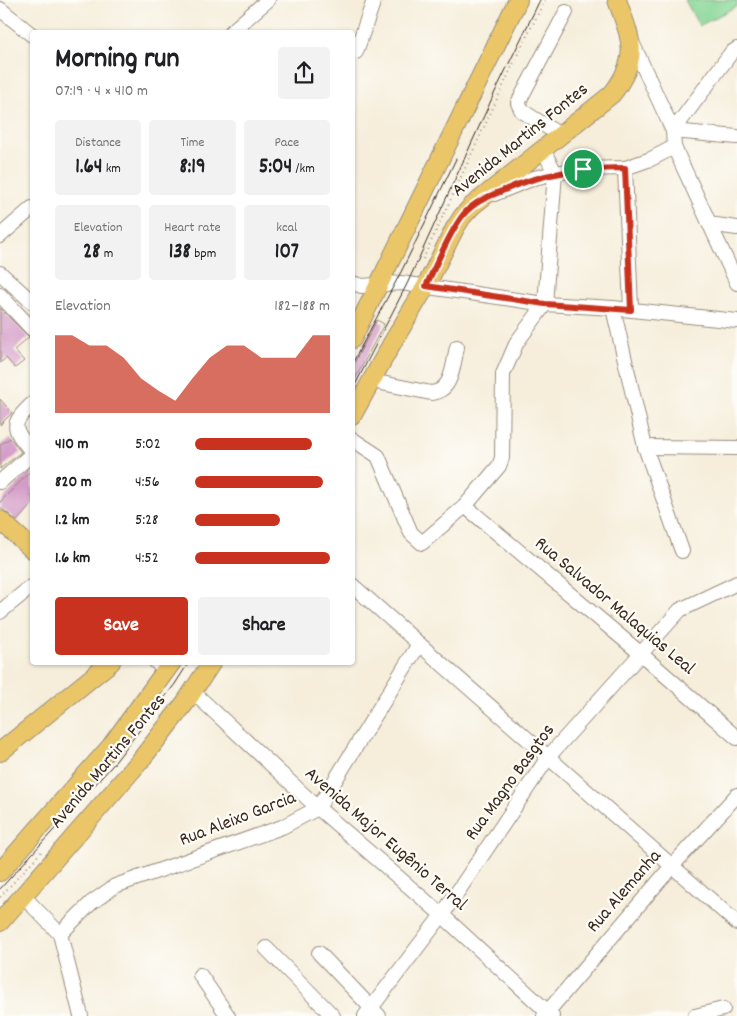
<!DOCTYPE html>
<meta charset="utf-8">
<style>
:root{--surface:#fff;--page:#f2f2f2;--text:#202124;--muted:#757577;--accent:#c8321e}
body{margin:0;font-family:Dekko,sans-serif;background:var(--page);color:var(--text);height:100vh;display:flex;flex-direction:column;font-size:19px;white-space:nowrap}
*{box-sizing:border-box;margin:0}
p{font-size:16px;color:var(--muted)}
.icon{flex:none;width:28px;height:28px;fill:none;stroke:currentColor;stroke-width:2;stroke-linecap:round;stroke-linejoin:round}
.map{position:relative;flex:1;overflow:hidden}
.side{position:absolute;left:30px;top:30px;width:325px;height:635px;display:flex;flex-direction:column;background:var(--surface);border-radius:5px;box-shadow:0 1px 4px #0004}
.side>*{flex:none}
.pin{position:absolute;display:grid;place-items:center;width:42px;height:42px;color:#fff;margin:-21px;border:2px solid #fff;border-radius:50%;box-shadow:0 1px 5px #0007}
.round{display:grid;place-items:center;flex:none;width:52px;height:52px;border-radius:5px;background:var(--page)}
.overview{display:flex;align-items:center;justify-content:space-between;height:85px;padding:0 25px}
h1{font-size:28px;font-weight:700;line-height:38px}
.stats{display:grid;grid-template-columns:repeat(3,1fr);gap:8px;height:85px;padding:5px 25px}
.stats div{display:grid;align-content:center;border-radius:5px;background:var(--page);text-align:center}
.stats b{font-size:21px;font-weight:700}
.stats small{font-size:14px;font-weight:400}
.stats p{font-size:14px}
.chart{height:140px;padding:10px 25px}
.chart p{display:flex;justify-content:space-between}
.chart svg{width:100%;height:90px;margin-top:5px;fill:var(--accent);opacity:.7}
.button{display:flex;gap:10px;margin-top:auto;padding:10px 25px}
.button a{flex:1;height:58px;border-radius:5px;background:var(--accent);color:#fff;font-size:20px;font-weight:700;line-height:58px;text-align:center}
.button a+a{background:var(--page);color:var(--text)}
ul{padding:0 25px;list-style:none;font-size:16px}
li{display:grid;grid-template-columns:80px 60px 1fr;align-items:center;height:38px}
li i{height:12px;border-radius:6px;background:var(--accent)}
.map>svg:first-child{display:block}
</style>
<div class="map">
<svg width="737" height="1016" viewBox="0 0 737 1016">
<rect width="100%" height="100%" fill="#fdfcf7"/>
<filter id="ink" filterUnits="userSpaceOnUse"><feTurbulence type="fractalNoise" baseFrequency=".02" numOctaves="2"/><feDisplacementMap in="SourceGraphic" scale="10" xChannelSelector="R" yChannelSelector="G"/><feConvolveMatrix kernelMatrix="1 2 1 2 8 2 1 2 1" color-interpolation-filters="sRGB"/></filter>
<filter id="wash" filterUnits="userSpaceOnUse"><feTurbulence type="fractalNoise" baseFrequency=".0096" numOctaves="4" result="noise"/><feDisplacementMap in="SourceGraphic" scale="20" xChannelSelector="R" yChannelSelector="G"/><feGaussianBlur stdDeviation="1.12" result="paint"/><feColorMatrix in="noise" values="0 0 0 0 0 0 0 0 0 0 0 0 0 0 0 0 0 1.4 0 .05"/><feComposite in="paint" operator="in"/></filter>
<g filter="url(#wash)">
<rect width="100%" height="100%" fill="#f6eedb"/>
<path fill="#87d797" stroke="#61805a" d="M 685,0 L 737,0 L 737,6 L 699,26 Z"/>
<g id="blocks">
<g fill="#d49cc8">
<path d="M 0,308 L 29,337 L 14,350 L 24,361 L 15,368 L 6,358 L 0,363 Z"/>
<path d="M 377,320 L 384,324 L 352,385 L 352,367 Z"/>
<path d="M 0,399 L 12,413 L 0,425 Z"/>
<path d="M 10,438 L 21,452 L 0,469 L 0,445 Z"/>
<path d="M 32,470 L 32,504 L 17,521 L 0,507 L 0,502 Z"/>
</g>
</g>
</g>
<g filter="url(#ink)">
<use href="#blocks" fill-opacity="0" stroke="#988c7c" stroke-width="1"/>
<g fill="none" stroke-linecap="round" stroke-linejoin="round">
<g stroke="#988c7c" stroke-width="16">
<g id="minor">
<path d="M 0,9 L 32,35"/>
<path d="M 231,32 L 268,0"/>
<path d="M 631,40 L 673,131 L 674,147 L 737,283"/>
<path d="M 356,52 L 374,0"/>
<path d="M 673,131 L 731,53 L 737,49"/>
<path d="M 673,131 L 737,137"/>
<path d="M 560,135 L 522,111 L 518,103 L 566,12"/>
<path d="M 543,149 L 555,173 L 583,169 L 625,168 L 651,159 L 674,147"/>
<path d="M 625,168 L 631,309"/>
<path d="M 709,224 L 737,228"/>
<path d="M 0,236 L 32,208"/>
<path d="M 0,273 L 32,302"/>
<path d="M 352,283 L 362,286 L 401,283 L 545,304 L 613,308 L 737,321"/>
<path d="M 0,295 L 32,329"/>
<path d="M 613,308 L 645,447 L 682,551"/>
<path d="M 372,381 L 431,393 C 453,391 453,364 457,347"/>
<path d="M 32,404 C 9,426 13,428 32,452"/>
<path d="M 352,439 L 378,456 L 411,533 L 422,543 L 465,506 L 499,466 L 502,458 L 503,374 L 517,342 L 545,304 L 555,173 L 534,178 L 494,194"/>
<path d="M 645,447 L 737,448"/>
<path d="M 0,482 L 32,454"/>
<path d="M 465,506 L 640,653 L 737,738"/>
<path d="M 352,585 L 737,923"/>
<path d="M 0,612 L 32,586"/>
<path d="M 156,662 L 166,671"/>
<path d="M 193,692 L 318,808 L 442,915 L 552,1016"/>
<path d="M 23,896 L 60,934 L 81,1016"/>
<path d="M 60,934 L 91,903 L 115,886 L 282,827 L 318,808 L 419,644"/>
<path d="M 266,948 L 333,1016"/>
<path d="M 319,953 L 379,1016"/>
<path d="M 200,975 L 228,1016"/>
<path d="M 365,1016 L 442,915 L 549,756 L 680,610 L 737,583"/>
<path d="M 544,1016 L 672,866 L 737,795"/>
<path d="M 695,1016 L 723,1009"/>
</g>
</g>
<g stroke="#988c7c" stroke-width="20">
<g id="major">
<path d="M 352,339 L 518,0"/>
<path d="M 352,416 L 391,345 L 426,286 L 455,228 L 462,217 L 472,206 L 612,94 C 641,56 631,40 617,0"/>
<path d="M 0,520 L 32,549"/>
<path d="M 0,752 L 111,662"/>
<path d="M 0,872 L 111,746 L 172,662"/>
<path d="M 0,922 L 140,761 L 185,703 L 212,662"/>
</g>
</g>
<g stroke="#988c7c" stroke-width="2" stroke-dasharray="1 4" stroke-linecap="butt">
<path d="M 423,259 L 516,58 L 545,0"/>
<path d="M 0,897 L 42,851"/>
</g>
<use href="#minor" stroke="#fff" stroke-width="14"/>
<use href="#major" stroke="#eac669" stroke-width="18"/>
<g stroke="#3b2a1e" stroke-width="1">
<path d="M 352,364 L 401,272 L 456,159"/>
<path d="M 352,391 L 407,284 L 494,94 L 540,0"/>
<path d="M 0,889 L 112,766 L 175,684 L 189,662"/>
</g>
</g>
</g>
<g fill="none" stroke-linecap="round" stroke-linejoin="round" filter="url(#ink)">
<g stroke="#fff" stroke-width="10">
<path id="route" d="M 625,168 L 631,310 L 545,304 L 426,286 C 436,265 449,233 463,215 C 474,202 487,197 502,191 C 544,172 579,169 625,168 Z"/>
</g>
<use href="#route" stroke="#c8321e" stroke-width="6"/>
</g>
<g text-anchor="middle" dominant-baseline="central" stroke-width="4.5" stroke-linejoin="round" paint-order="stroke">
<g font-size="19" fill="#3b2a1e" stroke="#fdfcf7">
<text transform="translate(521 141) rotate(-39)">Avenida Martins Fontes</text>
<text transform="translate(614 607) rotate(40)">Rua Salvador Malaquias Leal</text>
<text transform="translate(109 762) rotate(-50)">Avenida Martins Fontes</text>
<text transform="translate(511 783) rotate(-54)">Rua Magno Basgtos</text>
<text transform="translate(238 820) rotate(-21)">Rua Aleixo Garcia</text>
<text transform="translate(385 840) rotate(41)">Avenida Major Eugênio Terral</text>
<text transform="translate(625 892) rotate(-49)">Rua Alemanha</text>
</g>
</g>
</svg>
<div class="pin" style="left:583px;top:169px;background:#1e9e55"><svg class="icon" aria-label="arrive" viewBox="0 0 24 24"><path d="M6 21V4h12l-3 4 3 4H6"/></svg></div>
<section class="side">
<div class="overview"><div><h1>Morning run</h1><p>07:19 · 4 × 410 m</p></div><a class="round"><svg class="icon" aria-label="share" viewBox="0 0 24 24"><path d="M12 15V3M7 8l5-5 5 5M5 13v7h14v-7"/></svg></a></div>
<div class="stats">
<div><p>Distance</p><b>1.64<small> km</small></b></div>
<div><p>Time</p><b>8:19</b></div>
<div><p>Pace</p><b>5:04<small> /km</small></b></div>
</div>
<div class="stats">
<div><p>Elevation</p><b>28<small> m</small></b></div>
<div><p>Heart rate</p><b>138<small> bpm</small></b></div>
<div><p>kcal</p><b>107</b></div>
</div>
<div class="chart"><p><span>Elevation</span>182–188 m</p>
<svg viewBox="0 0 160 44" preserveAspectRatio="none"><path d="M0 44V6L10 6L20 11L30 11L40 17L50 27L60 33L70 38L80 27L90 17L100 11L110 11L120 17L130 17L140 17L150 6L160 6V44z"/></svg>
</div>
<ul>
<li><b>410 m</b>5:02<i style="width:87%"></i></li>
<li><b>820 m</b>4:56<i style="width:95%"></i></li>
<li><b>1.2 km</b>5:28<i style="width:63%"></i></li>
<li><b>1.6 km</b>4:52<i style="width:100%"></i></li>
</ul>
<div class="button"><a>Save</a><a>Share</a></div>
</section>
</div>
